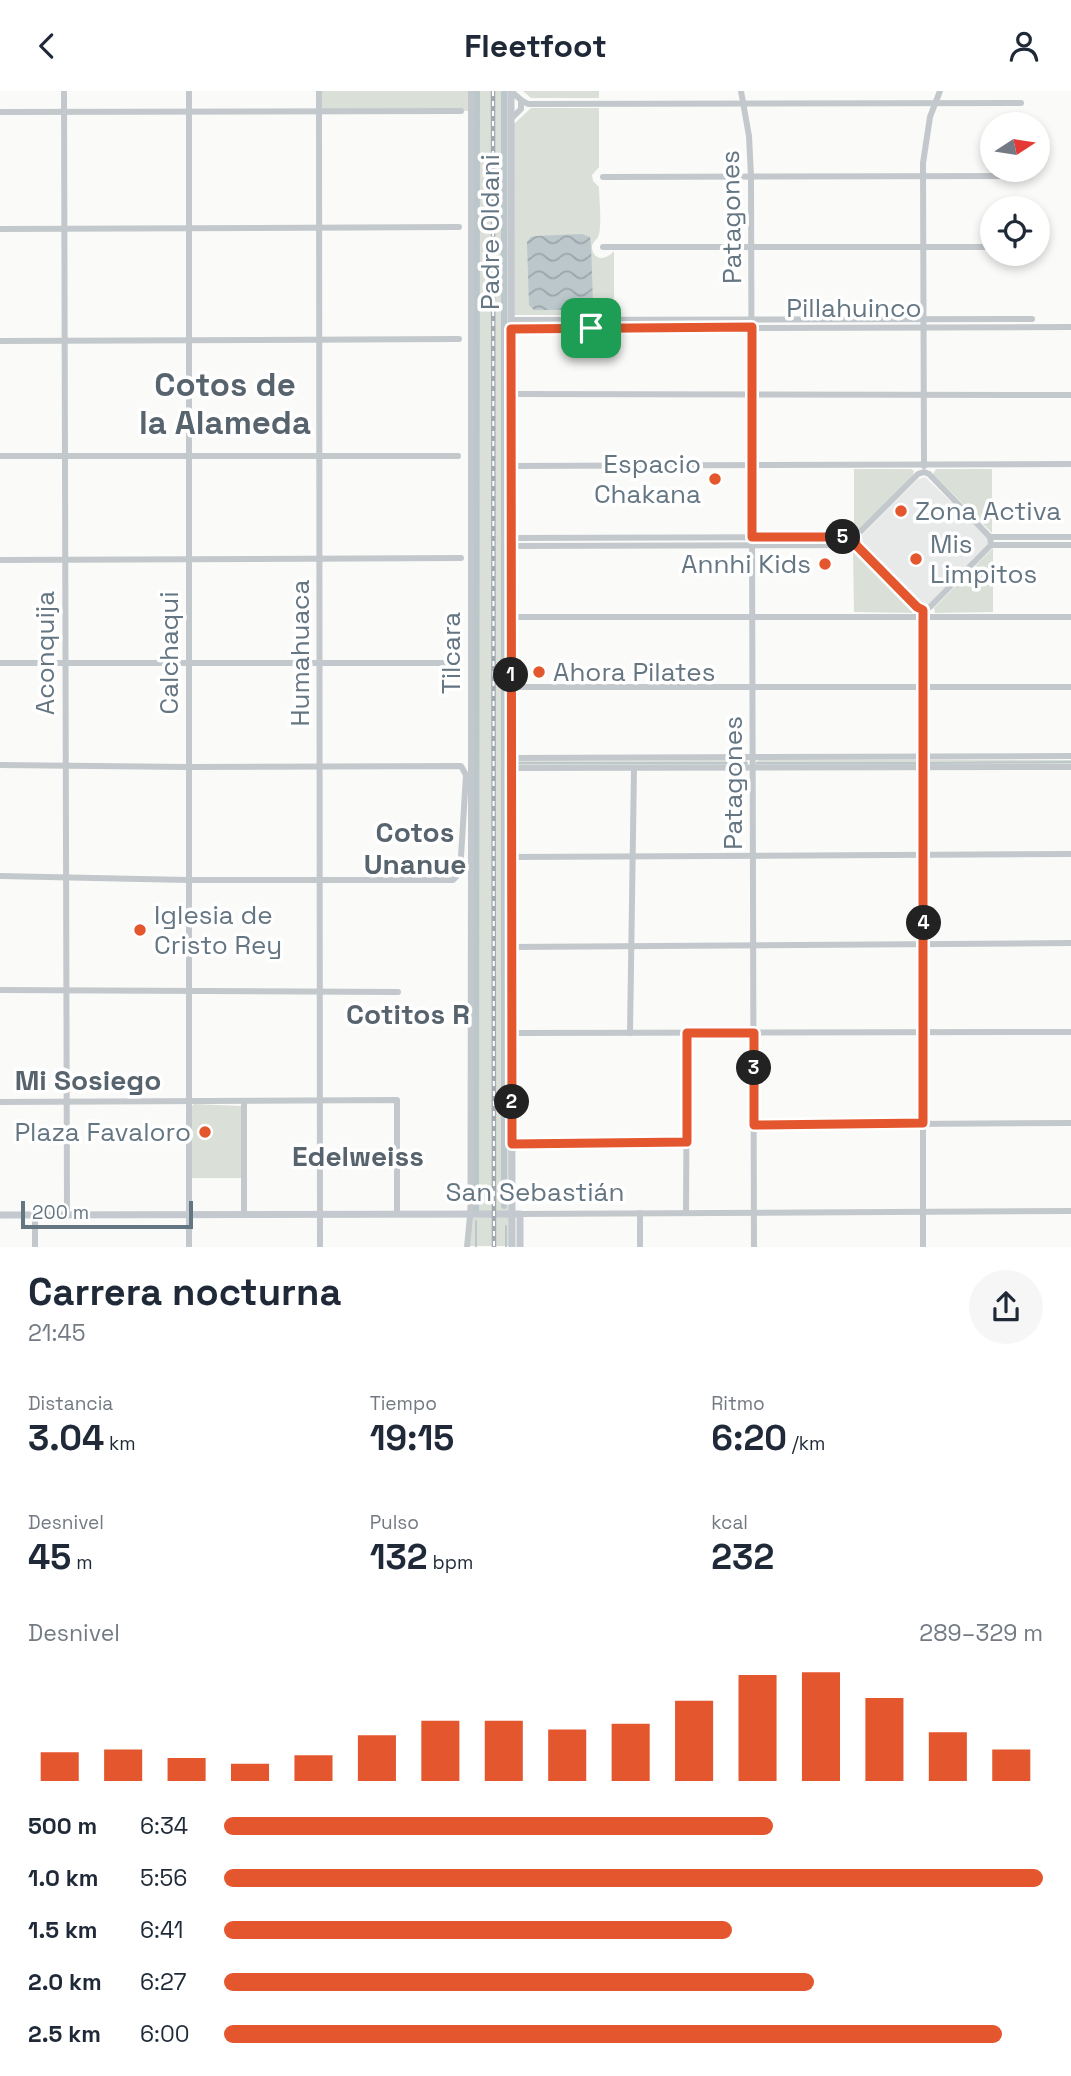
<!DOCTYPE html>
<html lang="es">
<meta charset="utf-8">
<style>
:root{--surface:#fff;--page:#f6f6f7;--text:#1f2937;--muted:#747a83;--accent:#e4572e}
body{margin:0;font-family:"Space Grotesk",sans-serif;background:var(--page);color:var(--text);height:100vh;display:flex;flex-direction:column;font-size:26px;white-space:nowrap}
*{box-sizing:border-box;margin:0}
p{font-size:23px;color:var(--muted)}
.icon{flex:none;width:38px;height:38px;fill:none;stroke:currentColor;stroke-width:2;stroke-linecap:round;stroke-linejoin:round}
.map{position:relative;height:1156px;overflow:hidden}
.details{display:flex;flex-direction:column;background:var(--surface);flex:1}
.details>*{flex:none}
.needle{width:46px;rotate:78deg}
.controls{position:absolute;left:980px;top:21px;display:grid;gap:14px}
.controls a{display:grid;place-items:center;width:70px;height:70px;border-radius:50%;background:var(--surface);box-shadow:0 4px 10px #0003;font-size:35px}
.scale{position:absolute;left:21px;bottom:18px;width:172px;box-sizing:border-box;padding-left:7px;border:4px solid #657683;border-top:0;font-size:19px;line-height:24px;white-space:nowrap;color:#657683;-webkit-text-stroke:5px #fff;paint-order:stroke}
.pin{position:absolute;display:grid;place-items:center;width:60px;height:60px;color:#fff;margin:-30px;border-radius:14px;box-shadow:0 4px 10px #0006}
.km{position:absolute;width:35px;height:35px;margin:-18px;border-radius:50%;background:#222;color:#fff;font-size:19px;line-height:35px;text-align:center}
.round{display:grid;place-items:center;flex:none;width:74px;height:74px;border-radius:37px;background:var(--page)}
.headline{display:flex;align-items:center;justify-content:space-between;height:119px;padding:0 28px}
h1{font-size:38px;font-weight:700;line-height:52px}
.metrics{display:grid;grid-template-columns:repeat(3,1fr);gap:10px;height:119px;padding:7px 28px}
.metrics div{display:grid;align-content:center}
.metrics b{font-size:35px;font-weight:700}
.metrics small{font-size:19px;font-weight:400}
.metrics p{font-size:19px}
.chart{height:196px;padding:14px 28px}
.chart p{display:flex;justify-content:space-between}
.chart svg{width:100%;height:126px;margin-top:7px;stroke:var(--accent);stroke-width:6}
ul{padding:0 28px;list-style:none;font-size:23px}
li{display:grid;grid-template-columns:112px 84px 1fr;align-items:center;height:52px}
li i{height:18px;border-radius:9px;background:var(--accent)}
header{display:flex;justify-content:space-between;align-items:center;height:91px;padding:0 28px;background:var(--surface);font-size:32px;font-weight:700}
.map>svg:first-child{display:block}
</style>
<header><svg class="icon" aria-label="back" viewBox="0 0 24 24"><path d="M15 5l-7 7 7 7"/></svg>Fleetfoot<svg class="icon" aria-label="person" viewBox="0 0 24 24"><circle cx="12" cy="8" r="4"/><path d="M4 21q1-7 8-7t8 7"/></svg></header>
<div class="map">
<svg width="1071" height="1156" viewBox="0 0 1071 1156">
<defs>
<pattern id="water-waves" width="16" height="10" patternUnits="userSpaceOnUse" patternTransform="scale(1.75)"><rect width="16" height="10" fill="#bbc7cb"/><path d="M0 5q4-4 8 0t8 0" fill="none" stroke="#9ca6aa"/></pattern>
</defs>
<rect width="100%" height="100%" fill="#fafaf8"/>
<path fill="#e8e9e9" d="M 925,386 L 987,445 L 988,453 L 930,513 L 924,516 L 919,514 L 859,452 L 861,445 L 917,389 Z"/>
<g fill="#dadfd7">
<path d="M 319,0 L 511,0 L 512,1155 L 467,1155 L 470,20 L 318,21 Z"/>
<path d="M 523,0 L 599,0 L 599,7 L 531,7 Z"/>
<path d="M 531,17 L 599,17 L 599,76 L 592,84 L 593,90 L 599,96 C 599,110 602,129 599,143 C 598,149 591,151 592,158 C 595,171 608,168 614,160 L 614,224 L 514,224 L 514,33 Z"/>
<path d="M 854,378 L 911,378 L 914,380 L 913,384 L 854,444 Z"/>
<path d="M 936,378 L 992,378 L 992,442 L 933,383 Z"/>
<path d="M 993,457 L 993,521 L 935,522 L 934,517 Z"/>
<path d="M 853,458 L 913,516 L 912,522 L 854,521 Z"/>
<path d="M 747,669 L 748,674 L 515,674 L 515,672 L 517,670 Z"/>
<path d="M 758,669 L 920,669 L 921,671 L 921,674 L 756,675 L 755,672 Z"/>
<path d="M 930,669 L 1071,669 L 1071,675 L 929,675 L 927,672 Z"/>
<path d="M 194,1013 L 241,1015 L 242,1087 L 192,1087 L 192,1015 Z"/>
</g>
<path fill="url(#water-waves)" d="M 582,143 L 590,146 L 591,153 L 593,212 L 590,219 L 534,219 L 529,214 L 527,151 L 531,146 L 536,145 Z"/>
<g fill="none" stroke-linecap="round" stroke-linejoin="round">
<g stroke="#bbc7cb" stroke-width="2">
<path d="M 517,672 L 747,672"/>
<path d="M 757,672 L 919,672"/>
<path d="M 929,672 L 1071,671"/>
<path d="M 506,1135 L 506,1156"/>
<path d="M 476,1156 L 476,1130"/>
</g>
<g stroke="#bbc7cb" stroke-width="6">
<path d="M 504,449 L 504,0"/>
<path d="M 504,673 L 504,453"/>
<path d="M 504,677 L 504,1115"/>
<path d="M 476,1119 L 477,0"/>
</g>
<g stroke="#c3c8cc" stroke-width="6">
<path d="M 64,0 L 67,1124"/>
<path d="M 319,0 L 320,1156"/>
<path d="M 741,0 L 749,45 L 751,85 L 754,1156"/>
<path d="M 521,9 L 528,13 L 1021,12"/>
<path d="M 0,21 L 461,20"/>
<path d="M 511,28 L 521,18 L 521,9 L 511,0"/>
<path d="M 603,86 L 1022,85"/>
<path d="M 0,138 L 459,136"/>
<path d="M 603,156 L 992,156"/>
<path d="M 511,229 L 1032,228"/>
<path d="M 511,238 L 1071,236"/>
<path d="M 0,250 L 459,248"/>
<path d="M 511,303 L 1071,304"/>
<path d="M 0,365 L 458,365"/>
<path d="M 511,375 L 1071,373"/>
<path d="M 924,375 L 923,72 L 930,26 L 940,0"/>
<path d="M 990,446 L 1071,446"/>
<path d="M 511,447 L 855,446 L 918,383 L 924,381 L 929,383 L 990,446 L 991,454"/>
<path d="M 855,451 L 917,516 L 923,519 L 930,516 L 991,454 L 1071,454"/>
<path d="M 511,455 L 856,454"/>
<path d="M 0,469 L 461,467"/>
<path d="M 511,526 L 1071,526"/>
<path d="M 0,572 L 459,572"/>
<path d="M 511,596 L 1071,596"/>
<path d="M 511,667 L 1071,665"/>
<path d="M 0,674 L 188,676 L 461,675 L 466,684 L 460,782 L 453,789 L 188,789 L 0,785"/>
<path d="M 511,677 L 1071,676"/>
<path d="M 512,766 L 1071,763"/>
<path d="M 512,856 L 1071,852"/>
<path d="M 0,899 L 398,901"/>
<path d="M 512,942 L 1071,941"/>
<path d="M 630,942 L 634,677"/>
<path d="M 0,1011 L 397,1009 L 397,1123"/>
<path d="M 754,1034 L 1071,1032"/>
<path d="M 512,1053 L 687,1050"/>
<path d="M 640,1122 L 640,1156"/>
<path d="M 686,1122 L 687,942"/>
<path d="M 244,1123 L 244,1010"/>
<path d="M 520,1123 L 1071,1120"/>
<path d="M 35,1156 L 35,1124"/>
<path d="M 189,1156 L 189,0"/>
<path d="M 467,1156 L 471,1115 L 471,0"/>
<path d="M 923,1156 L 923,519"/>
</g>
<g stroke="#c3c9ce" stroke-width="7">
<path d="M 511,0 L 512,1156"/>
<path d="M 0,1124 L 520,1123 L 520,1156"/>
</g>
<g stroke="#a2aab0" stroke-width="4.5">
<path id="rail" d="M 493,0 L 494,1156"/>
</g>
<use href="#rail" stroke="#fff" stroke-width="2" stroke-dasharray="5" stroke-linecap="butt"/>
</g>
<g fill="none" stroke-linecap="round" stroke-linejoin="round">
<g stroke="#fff" stroke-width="14">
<path id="route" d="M 752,236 L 752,446 L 855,446 L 856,454 L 917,516 L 923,519 L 923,1032 L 754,1034 L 754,942 L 687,942 L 687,1051 L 512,1053 L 511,238 Z"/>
</g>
<use href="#route" stroke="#e4572e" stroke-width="9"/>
</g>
<g fill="#e4572e" stroke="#fff" stroke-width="2.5">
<circle cx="715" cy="388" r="7"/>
<circle cx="901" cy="420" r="7"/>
<circle cx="916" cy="468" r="7"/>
<circle cx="825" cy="473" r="7"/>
<circle cx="539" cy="581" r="7"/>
<circle cx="140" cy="839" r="7"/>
<circle cx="205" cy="1041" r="7"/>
</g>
<g text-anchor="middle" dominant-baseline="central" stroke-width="7" stroke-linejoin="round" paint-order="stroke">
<g font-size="26" fill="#657683" stroke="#fff">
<text transform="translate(731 126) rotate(-91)">Patagones</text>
<text transform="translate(490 141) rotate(-90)">Padre Oldani</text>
<text x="854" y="217">Pillahuinco</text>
<text transform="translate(45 562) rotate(-90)">Aconquija</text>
<text transform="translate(169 562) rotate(-90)">Calchaqui</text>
<text transform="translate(300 562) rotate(-90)">Humahuaca</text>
<text transform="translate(451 562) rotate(-90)">Tilcara</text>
<text transform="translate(733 692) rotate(-90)">Patagones</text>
<text x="535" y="1101">San Sebastián</text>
</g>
<g font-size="26" fill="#657683" stroke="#fff" text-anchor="start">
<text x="701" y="373" text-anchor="end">Espacio<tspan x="701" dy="30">Chakana</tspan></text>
<text x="915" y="420">Zona Activa</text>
<text x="930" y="453">Mis<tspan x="930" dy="30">Limpitos</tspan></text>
<text x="811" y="473" text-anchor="end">Annhi Kids</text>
<text x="553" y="581">Ahora Pilates</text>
<text x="154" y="824">Iglesia de<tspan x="154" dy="30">Cristo Rey</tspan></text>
<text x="191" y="1041" text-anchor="end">Plaza Favaloro</text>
</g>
<g font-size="28" font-weight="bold" fill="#57646e" stroke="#fff">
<text x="415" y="741">Cotos<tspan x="415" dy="32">Unanue</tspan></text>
<text x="408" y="923">Cotitos R</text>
<text x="88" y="989">Mi Sosiego</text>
<text x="358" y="1065">Edelweiss</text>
</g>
<g font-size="33" font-weight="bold" fill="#57646e" stroke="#fff">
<text x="225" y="294">Cotos de<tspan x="225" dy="38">la Alameda</tspan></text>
</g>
</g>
</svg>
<div class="controls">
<a><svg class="needle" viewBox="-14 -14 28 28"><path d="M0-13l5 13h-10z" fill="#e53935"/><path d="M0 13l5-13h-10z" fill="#747a83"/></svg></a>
<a><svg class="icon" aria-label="locate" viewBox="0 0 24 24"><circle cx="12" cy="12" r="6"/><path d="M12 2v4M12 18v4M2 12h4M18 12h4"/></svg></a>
</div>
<div class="scale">200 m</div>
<div class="pin" style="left:591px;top:237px;background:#1e9e55"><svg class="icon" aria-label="arrive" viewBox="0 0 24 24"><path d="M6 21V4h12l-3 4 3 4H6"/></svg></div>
<b class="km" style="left:511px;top:584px">1</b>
<b class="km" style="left:512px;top:1011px">2</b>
<b class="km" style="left:754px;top:977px">3</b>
<b class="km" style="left:924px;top:832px">4</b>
<b class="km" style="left:843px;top:446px">5</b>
</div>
<section class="details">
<div class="headline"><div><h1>Carrera nocturna</h1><p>21:45</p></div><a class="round"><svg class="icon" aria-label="share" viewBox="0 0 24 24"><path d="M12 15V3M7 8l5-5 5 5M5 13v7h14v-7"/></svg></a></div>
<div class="metrics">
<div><p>Distancia</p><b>3.04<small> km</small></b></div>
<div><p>Tiempo</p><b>19:15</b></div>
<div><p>Ritmo</p><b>6:20<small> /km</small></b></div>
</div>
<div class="metrics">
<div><p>Desnivel</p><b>45<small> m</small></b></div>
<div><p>Pulso</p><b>132<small> bpm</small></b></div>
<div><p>kcal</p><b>232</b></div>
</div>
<div class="chart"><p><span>Desnivel</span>289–329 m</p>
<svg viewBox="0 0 160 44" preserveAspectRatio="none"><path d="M5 44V34M15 44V33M25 44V36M35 44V38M45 44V35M55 44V28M65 44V23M75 44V23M85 44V26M95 44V24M105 44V16M115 44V7M125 44V6M135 44V15M145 44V27M155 44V33"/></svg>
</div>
<ul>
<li><b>500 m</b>6:34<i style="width:67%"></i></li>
<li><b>1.0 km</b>5:56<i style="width:100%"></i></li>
<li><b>1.5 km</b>6:41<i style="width:62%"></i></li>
<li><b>2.0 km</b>6:27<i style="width:72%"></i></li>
<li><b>2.5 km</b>6:00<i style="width:95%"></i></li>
</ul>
</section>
